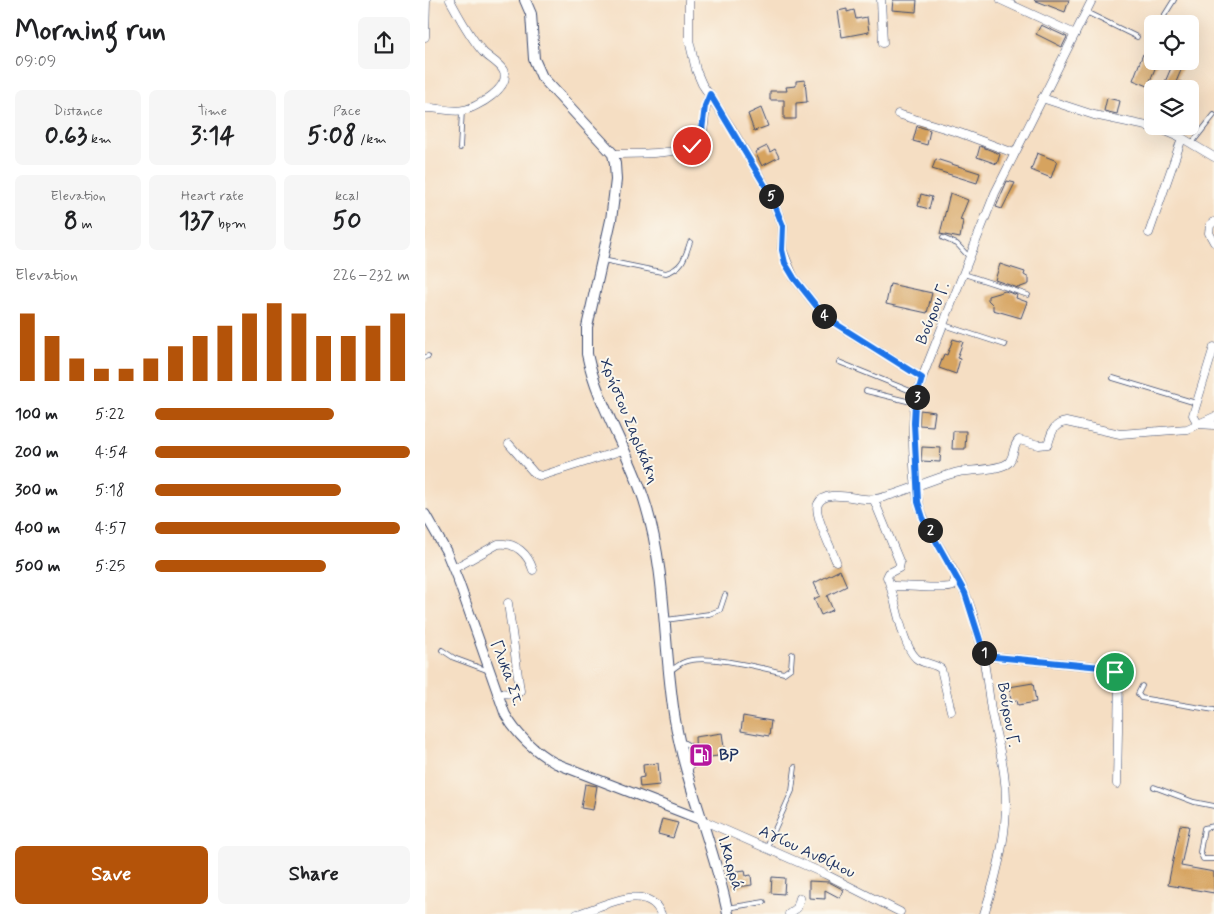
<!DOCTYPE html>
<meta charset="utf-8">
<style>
:root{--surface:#fff;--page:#f6f6f6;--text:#202124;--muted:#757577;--accent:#b45309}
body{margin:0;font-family:Mynerve,sans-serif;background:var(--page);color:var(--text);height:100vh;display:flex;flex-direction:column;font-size:19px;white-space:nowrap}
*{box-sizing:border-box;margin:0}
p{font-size:16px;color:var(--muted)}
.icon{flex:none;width:28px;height:28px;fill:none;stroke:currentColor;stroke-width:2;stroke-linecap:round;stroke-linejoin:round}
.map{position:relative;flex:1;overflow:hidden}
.drawer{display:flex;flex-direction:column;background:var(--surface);width:425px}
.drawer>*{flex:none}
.controls{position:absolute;left:719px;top:15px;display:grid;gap:10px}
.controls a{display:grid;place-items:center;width:55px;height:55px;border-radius:8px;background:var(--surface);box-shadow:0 5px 20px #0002;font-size:25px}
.pin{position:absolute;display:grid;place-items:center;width:42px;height:42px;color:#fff;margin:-21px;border:2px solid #fff;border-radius:50%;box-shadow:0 1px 5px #0007}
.km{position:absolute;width:25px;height:25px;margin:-12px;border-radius:50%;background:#222;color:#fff;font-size:14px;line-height:25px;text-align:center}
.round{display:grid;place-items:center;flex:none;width:52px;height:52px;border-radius:8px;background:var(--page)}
.head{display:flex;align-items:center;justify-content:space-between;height:85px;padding:0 15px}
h1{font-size:28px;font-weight:700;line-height:38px}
.figures{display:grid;grid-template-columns:repeat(3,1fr);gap:8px;height:85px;padding:5px 15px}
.figures div{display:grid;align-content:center;border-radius:8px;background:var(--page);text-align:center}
.figures b{font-size:25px;font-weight:700}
.figures small{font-size:14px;font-weight:400}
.figures p{font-size:14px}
.chart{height:140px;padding:10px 15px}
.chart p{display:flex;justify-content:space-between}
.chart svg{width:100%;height:90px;margin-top:5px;stroke:var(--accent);stroke-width:6}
.action{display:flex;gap:10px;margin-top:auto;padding:10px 15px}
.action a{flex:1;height:58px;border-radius:8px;background:var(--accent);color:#fff;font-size:20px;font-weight:700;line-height:58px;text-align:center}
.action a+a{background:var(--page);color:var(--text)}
ul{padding:0 15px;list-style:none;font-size:16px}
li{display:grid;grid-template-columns:80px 60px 1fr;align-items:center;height:38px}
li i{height:12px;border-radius:6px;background:var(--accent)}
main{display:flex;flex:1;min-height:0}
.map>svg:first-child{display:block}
</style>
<main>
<section class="drawer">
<div class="head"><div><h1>Morning run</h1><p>09:09</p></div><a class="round"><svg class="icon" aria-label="share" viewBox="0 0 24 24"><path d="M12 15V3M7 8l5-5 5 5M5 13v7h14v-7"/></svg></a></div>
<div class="figures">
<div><p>Distance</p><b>0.63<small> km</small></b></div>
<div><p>Time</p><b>3:14</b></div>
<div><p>Pace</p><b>5:08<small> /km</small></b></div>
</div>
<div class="figures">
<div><p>Elevation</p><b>8<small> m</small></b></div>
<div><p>Heart rate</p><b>137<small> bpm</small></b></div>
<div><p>kcal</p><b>50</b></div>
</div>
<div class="chart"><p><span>Elevation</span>226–232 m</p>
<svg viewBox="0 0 160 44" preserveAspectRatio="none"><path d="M5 44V11M15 44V22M25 44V33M35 44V38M45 44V38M55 44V33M65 44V27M75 44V22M85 44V17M95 44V11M105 44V6M115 44V11M125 44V22M135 44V22M145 44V17M155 44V11"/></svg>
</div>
<ul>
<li><b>100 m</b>5:22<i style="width:70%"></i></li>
<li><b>200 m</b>4:54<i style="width:100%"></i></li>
<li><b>300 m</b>5:18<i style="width:73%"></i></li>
<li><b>400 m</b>4:57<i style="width:96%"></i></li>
<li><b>500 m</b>5:25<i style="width:67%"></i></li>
</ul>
<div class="action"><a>Save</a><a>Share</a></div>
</section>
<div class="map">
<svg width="789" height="914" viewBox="0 0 789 914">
<rect width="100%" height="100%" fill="#fbf7ec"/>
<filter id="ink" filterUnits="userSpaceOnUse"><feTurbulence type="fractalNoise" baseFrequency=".02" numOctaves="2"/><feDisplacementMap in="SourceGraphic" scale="10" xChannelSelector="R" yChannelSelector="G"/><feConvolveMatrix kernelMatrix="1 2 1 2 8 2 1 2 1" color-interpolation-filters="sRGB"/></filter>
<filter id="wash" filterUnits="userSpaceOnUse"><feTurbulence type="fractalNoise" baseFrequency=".0096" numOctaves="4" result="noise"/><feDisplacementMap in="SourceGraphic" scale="20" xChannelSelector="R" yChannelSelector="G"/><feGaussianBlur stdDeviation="1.12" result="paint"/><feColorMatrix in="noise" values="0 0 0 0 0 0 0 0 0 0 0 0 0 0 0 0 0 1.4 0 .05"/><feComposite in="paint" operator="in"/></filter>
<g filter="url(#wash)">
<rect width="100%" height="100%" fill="#f5dec3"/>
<g id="blocks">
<g fill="#d6a35f">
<path d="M 468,0 L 492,0 L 491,12 L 467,10 Z"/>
<path d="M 609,0 L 644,0 L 640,12 Z"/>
<path d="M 422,9 L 422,12 L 429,10 L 431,19 L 442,17 L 444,32 L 417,37 L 413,11 Z"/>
<path d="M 616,25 L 642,37 L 637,47 L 611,34 Z"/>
<path d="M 718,54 L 728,58 L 728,61 L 733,61 L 723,86 L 708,80 Z"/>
<path d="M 749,61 L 760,61 L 748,89 L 737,89 Z"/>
<path d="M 380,80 L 382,102 L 371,103 L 371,119 L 359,119 L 359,100 L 345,100 L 345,91 L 362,91 L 361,87 L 371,86 L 371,81 Z"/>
<path d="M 682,98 L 695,101 L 692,114 L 679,111 Z"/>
<path d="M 336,108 L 343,126 L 329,131 L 323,114 Z"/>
<path d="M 492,126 L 505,130 L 502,145 L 488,141 Z"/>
<path d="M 342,146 L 345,152 L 350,149 L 354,157 L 337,166 L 330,152 Z"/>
<path d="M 555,146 L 575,154 L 572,164 L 552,157 Z"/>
<path d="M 612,153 L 632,161 L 626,178 L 606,170 Z"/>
<path d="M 511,159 L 555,173 L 552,183 L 507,169 Z"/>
<path d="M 582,181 L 590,183 L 577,209 L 571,207 Z"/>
<path d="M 525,193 L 543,200 L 535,220 L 538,221 L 535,238 L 515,234 Z"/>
<path d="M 496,194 L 507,197 L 504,209 L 493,206 Z"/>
<path d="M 575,264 L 600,272 L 599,275 L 604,278 L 604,284 L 593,288 L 570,280 Z"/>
<path d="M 465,284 L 507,293 L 502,313 L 461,304 Z"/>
<path d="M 580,291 L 592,295 L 591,298 L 602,302 L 596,318 L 568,310 L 568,305 L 563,300 L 563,296 Z"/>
<path d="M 528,339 L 538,342 L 532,358 L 535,359 L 531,374 L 514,368 L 519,354 L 522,355 Z"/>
<path d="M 495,410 L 510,412 L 508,426 L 494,425 Z"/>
<path d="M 528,431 L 541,431 L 540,449 L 527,449 Z"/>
<path d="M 497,447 L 516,448 L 515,462 L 496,461 Z"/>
<path d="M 415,570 L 422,586 L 402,596 L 408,610 L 396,615 L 389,599 L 395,596 L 389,583 Z"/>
<path d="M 608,683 L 611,702 L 593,705 L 592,700 L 586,701 L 584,687 Z"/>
<path d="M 318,716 L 346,721 L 344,736 L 316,731 Z"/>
<path d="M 297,733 L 300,755 L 271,759 L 270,737 Z"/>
<path d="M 233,763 L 235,785 L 215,787 L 214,778 L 219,777 L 218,765 Z"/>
<path d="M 160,784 L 172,786 L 168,810 L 156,808 Z"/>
<path d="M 237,819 L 253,823 L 248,838 L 233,834 Z"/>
<path d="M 755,825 L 764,826 L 756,866 L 789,872 L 789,893 L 743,885 Z"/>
<path d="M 320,870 L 321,876 L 326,875 L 327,885 L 307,888 L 305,872 Z"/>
<path d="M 347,877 L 360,878 L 359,894 L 346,893 Z"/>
<path d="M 384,881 L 404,882 L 419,890 L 415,898 L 400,890 L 400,899 L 384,898 Z"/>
</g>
</g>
</g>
<g filter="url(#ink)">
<use href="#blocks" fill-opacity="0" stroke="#3c496d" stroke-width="1"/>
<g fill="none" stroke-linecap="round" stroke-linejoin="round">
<g stroke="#3c496d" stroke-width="5.5">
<g id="service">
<path d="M 661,12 L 712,37"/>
<path d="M 739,16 L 749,0"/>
<path d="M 753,89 L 755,84"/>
<path d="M 767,143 L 789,115"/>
<path d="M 35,148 L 37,111"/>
<path d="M 518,238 L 532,244 L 545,258"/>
<path d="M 178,260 L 241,273 C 258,268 260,257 265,242"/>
<path d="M 539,274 L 603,295"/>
<path d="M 519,325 L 580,345"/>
<path d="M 0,357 L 3,356"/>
<path d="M 414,362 L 493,394"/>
<path d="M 688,378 L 771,403"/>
<path d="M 441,391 L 490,403"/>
<path d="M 241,620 L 284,614 L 295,610 L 300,595"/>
<path d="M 17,650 L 29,658 L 64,671"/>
<path d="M 245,671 C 250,668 254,664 259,662 C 279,653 337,668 359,673 L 366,668 L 367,654"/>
<path d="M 717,686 L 713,694 L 716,698 L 789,710"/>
<path d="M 256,741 L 265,746 L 268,762 L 264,772"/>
<path d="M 729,787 L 769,802 L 789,806"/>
<path d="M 789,826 L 779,828 L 775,852 L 778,859 L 789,859"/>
<path d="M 342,847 L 367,791 L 370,767"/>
<path d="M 302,908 L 339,902"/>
</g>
</g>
<g stroke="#3c496d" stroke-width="9">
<g id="minor">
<path d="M 264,0 L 264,40 L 271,70 L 277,84 L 307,129 L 345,194 L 358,226 L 357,249 L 369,278 L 400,317 L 497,378"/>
<path d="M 456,0 L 458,43"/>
<path d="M 576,0 L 650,34"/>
<path d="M 0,37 L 1,0"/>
<path d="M 617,98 L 669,115 L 736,129 L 757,138 L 789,157"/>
<path d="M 0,108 C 12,107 26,113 39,110 C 51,108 88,87 78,70 C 74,63 64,58 58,52 C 44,36 35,18 25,0"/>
<path d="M 473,114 L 535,133 L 589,153"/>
<path d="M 188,154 C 205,154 266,155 275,140 C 282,127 277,109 285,94"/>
<path d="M 789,222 L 785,225 L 784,233 L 789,242"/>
<path d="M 724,233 L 757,138"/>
<path d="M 789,347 L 768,415 L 773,424 L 789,425"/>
<path d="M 84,444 L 110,474 L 116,476 L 198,450"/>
<path d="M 449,500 L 475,563 L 474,568 L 464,573 L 462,577 C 471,597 476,644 491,658 C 498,664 509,663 516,669 L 526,711"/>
<path d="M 411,561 C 407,550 388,513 393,504 C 401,487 436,502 450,499 C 479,494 506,478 534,472 C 545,470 575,470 583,463 C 590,457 587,446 594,440 L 614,445 L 623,444 C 627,432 628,424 641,422 L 695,434 L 762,429 L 789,417"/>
<path d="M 28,569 L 73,544 C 91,542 103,554 108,570"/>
<path d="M 466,586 C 479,585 521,590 528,586 L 531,576"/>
<path d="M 560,656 L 676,667 L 685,668 L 694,677 L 692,784"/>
<path d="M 72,693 L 92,694 L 95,691 L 83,603"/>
<path d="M 277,820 L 400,874 L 475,912"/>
<path d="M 152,914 C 176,908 222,880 236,914"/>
<path d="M 364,914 L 372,908 L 375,898"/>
<path d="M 559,914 C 574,869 586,821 579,773 C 576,752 570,731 566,710 C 561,674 557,638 544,603 C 533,572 511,546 498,516 C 488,496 486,427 490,404 C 491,395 495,387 497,378 L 570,193 L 667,0"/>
</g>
</g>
<g stroke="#3c496d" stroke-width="11">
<path id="tertiary" d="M 0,514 L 21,551 L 34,583 L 80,714 C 91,734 110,752 130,763 L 277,820"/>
</g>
<g stroke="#3c496d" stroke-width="12">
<path id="secondary" d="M 100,0 L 106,14 L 109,59 L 117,77 L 188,154 L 190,164 L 191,180 L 186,220 L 162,327 L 162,354 C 173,407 206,454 221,506 C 242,575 238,649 250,720 C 261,786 290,848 303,914"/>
</g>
<use href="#service" stroke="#fff" stroke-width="4"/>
<use href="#minor" stroke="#fff" stroke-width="8"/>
<use href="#tertiary" stroke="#fff" stroke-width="9"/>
<use href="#secondary" stroke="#fff" stroke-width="10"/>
</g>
</g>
<g fill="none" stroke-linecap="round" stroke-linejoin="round" filter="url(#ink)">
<g stroke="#fff" stroke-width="10">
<path id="route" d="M 267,146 L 276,138 L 280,106 L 285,94 L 345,194 L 358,226 L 357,250 L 360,263 L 369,278 L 400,317 L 497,378 L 490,403 L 489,423 L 493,502 L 498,518 L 540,593 L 560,656 L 676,667 L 690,672"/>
</g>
<use href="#route" stroke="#1a73e8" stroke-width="6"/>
</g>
<defs>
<g id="fuel-square" transform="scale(1.25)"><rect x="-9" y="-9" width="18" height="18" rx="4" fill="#b5179e" stroke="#fbf7ec"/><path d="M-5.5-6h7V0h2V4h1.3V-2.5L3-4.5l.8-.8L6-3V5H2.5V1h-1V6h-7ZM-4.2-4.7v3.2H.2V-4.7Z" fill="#fff"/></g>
</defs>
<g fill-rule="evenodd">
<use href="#fuel-square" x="276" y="755"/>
</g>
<g text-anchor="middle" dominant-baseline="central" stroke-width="4" stroke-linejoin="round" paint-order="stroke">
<g font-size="16" fill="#1b2f5e" stroke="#fbf7ec">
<text transform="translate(508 313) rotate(-68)">Βούρου Γ.</text>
<text transform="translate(204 421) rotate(68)">Χρήστου Σαρικάκη</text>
<text transform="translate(82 673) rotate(70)">Γλυκα Στ.</text>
<text transform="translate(583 715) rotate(80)">Βούρου Γ.</text>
<text transform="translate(382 852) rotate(25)">Αγίου Ανθίμου</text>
<text transform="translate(305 863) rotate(74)">Ι.Καρρά</text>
</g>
<g font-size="16" font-weight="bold" fill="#1b2f5e" stroke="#fbf7ec" text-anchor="start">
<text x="294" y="755">BP</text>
</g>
</g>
</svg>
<div class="controls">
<a><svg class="icon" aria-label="locate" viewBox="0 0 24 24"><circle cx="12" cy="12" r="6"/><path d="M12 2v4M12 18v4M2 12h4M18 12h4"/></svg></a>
<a><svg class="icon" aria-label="layers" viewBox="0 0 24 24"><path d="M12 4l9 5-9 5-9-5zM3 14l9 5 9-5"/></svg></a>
</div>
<div class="pin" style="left:690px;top:672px;background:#1e9e55"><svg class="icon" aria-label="arrive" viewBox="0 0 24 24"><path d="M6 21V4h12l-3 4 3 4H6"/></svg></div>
<div class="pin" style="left:267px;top:146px;background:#d93025"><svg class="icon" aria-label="check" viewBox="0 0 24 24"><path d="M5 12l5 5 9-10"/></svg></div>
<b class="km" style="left:559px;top:653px">1</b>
<b class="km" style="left:505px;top:530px">2</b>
<b class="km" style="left:492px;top:397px">3</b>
<b class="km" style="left:399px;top:316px">4</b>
<b class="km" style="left:346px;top:196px">5</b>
</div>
</main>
